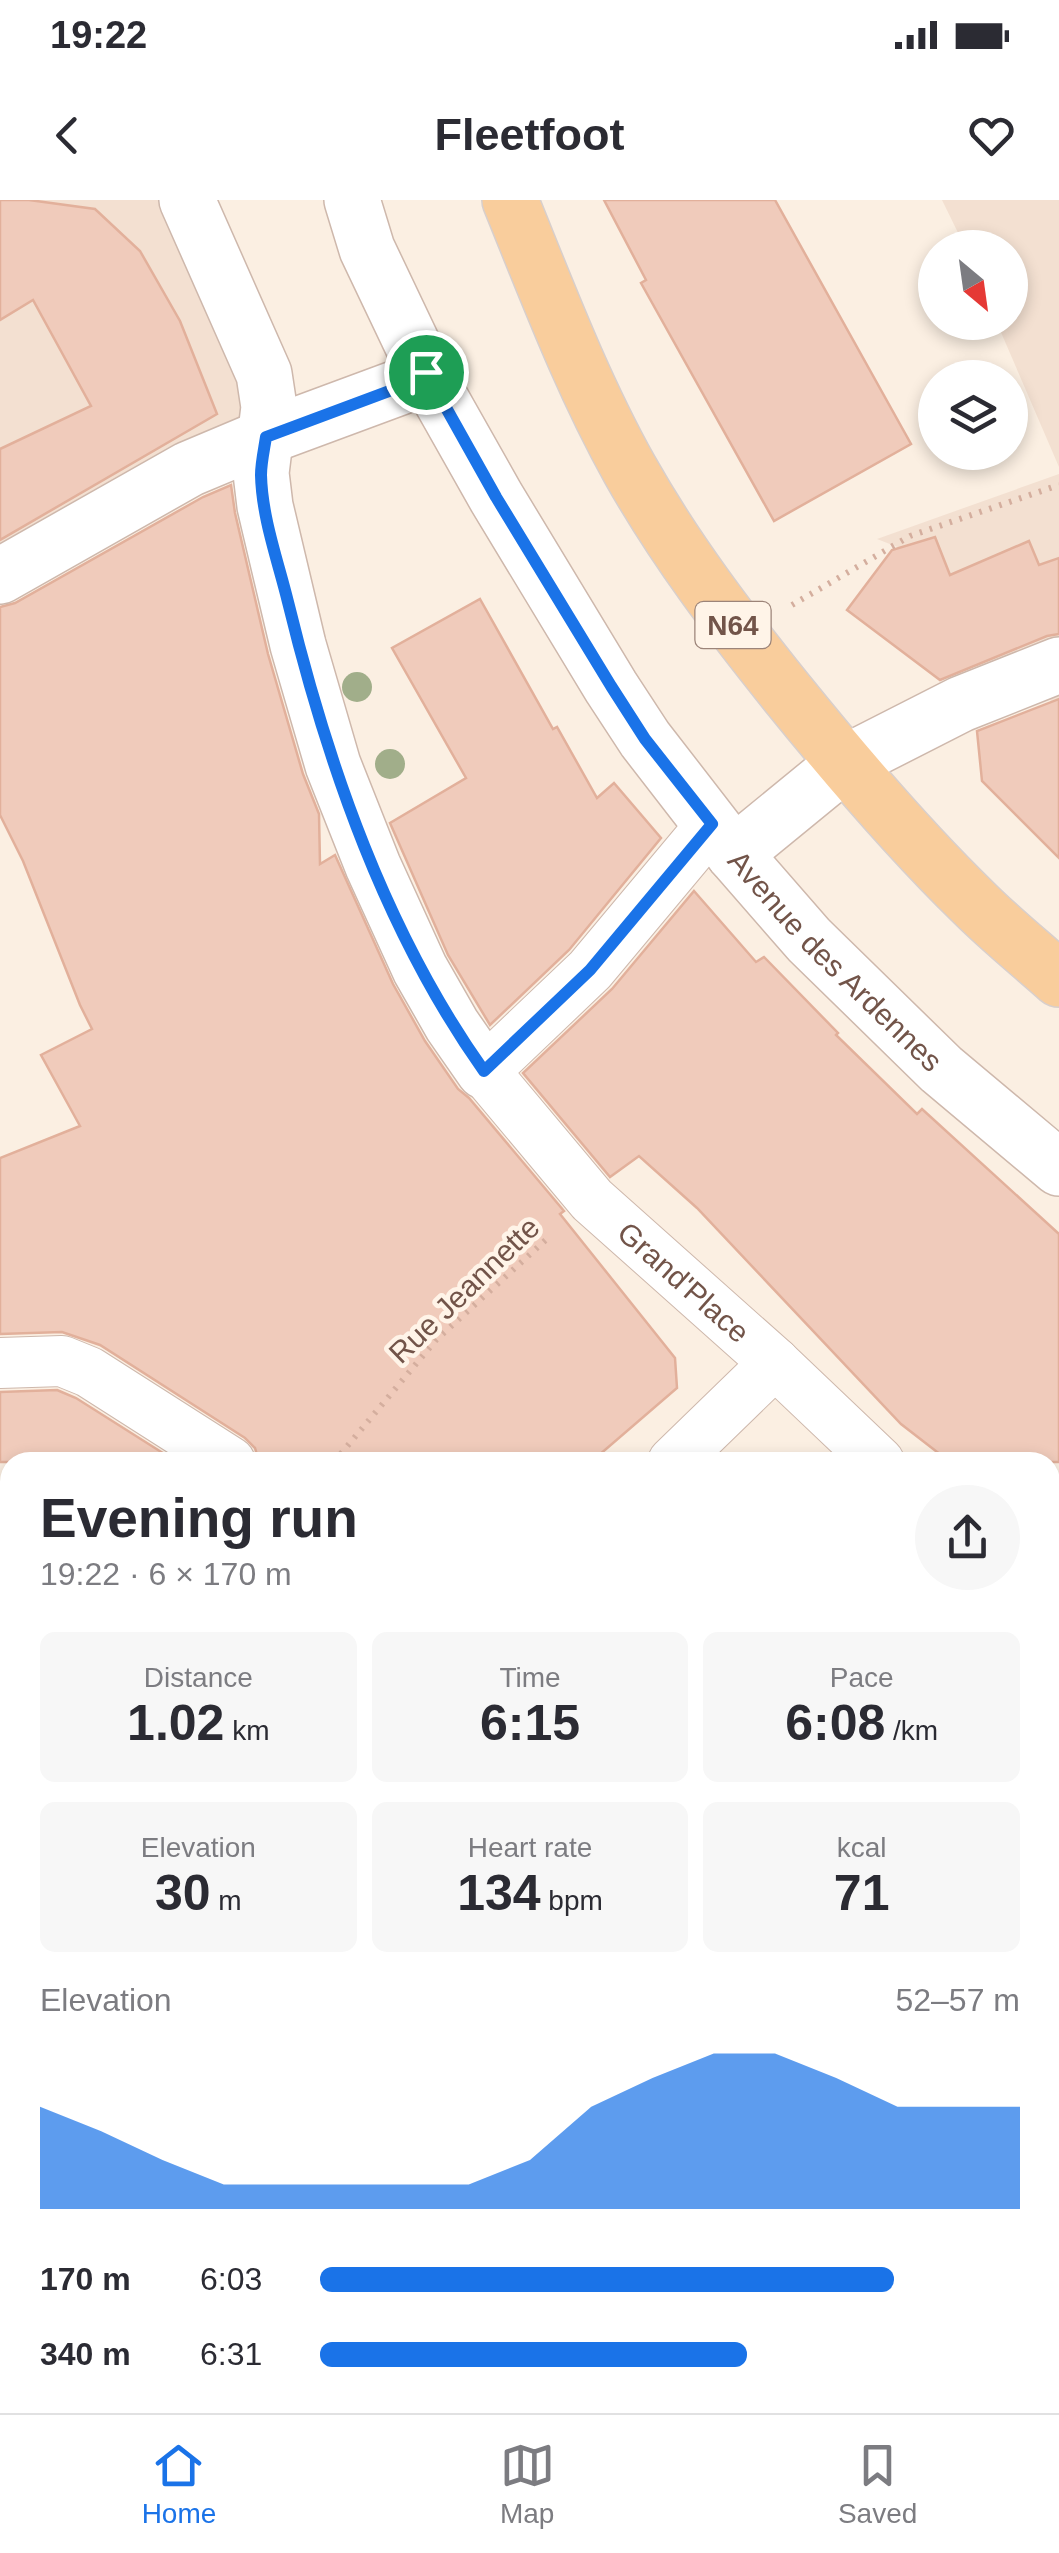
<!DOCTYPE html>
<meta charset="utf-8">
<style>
:root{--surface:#fff;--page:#f7f7f7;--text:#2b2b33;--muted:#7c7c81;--line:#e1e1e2;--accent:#1a73e8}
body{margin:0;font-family:Arial,sans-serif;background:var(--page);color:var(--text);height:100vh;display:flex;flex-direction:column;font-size:38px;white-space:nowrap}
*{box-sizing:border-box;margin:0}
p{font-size:32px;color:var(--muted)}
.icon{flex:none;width:55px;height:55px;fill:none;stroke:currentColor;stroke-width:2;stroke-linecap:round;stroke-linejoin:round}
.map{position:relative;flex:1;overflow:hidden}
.details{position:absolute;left:0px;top:1252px;width:1060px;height:962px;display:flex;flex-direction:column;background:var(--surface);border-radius:30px 30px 0 0;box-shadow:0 5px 15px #0003}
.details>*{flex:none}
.needle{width:65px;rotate:151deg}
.fabs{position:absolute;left:918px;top:30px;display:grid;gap:20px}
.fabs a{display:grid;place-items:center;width:110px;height:110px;border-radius:50%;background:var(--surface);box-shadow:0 5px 15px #0003;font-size:50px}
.pin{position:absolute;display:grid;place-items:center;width:85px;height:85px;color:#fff;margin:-42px;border:5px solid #fff;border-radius:50%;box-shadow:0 2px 10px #0007}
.round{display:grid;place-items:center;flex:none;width:105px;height:105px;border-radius:52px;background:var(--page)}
.headline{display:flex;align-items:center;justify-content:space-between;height:170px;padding:0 40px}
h1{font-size:55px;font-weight:800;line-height:75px}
.figures{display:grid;grid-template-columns:repeat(3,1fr);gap:15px;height:170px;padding:10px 40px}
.figures div{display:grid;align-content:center;border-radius:15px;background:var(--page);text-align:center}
.figures b{font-size:50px;font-weight:800}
.figures small{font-size:28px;font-weight:400}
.figures p{font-size:28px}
.chart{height:280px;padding:20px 40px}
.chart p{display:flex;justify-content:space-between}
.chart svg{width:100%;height:180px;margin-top:10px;fill:var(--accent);opacity:.7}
ul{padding:0 40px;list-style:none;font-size:32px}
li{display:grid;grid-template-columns:160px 120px 1fr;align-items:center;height:75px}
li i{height:25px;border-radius:12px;background:var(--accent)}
.status{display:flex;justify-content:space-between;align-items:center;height:70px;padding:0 50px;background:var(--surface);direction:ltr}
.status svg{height:28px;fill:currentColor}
header{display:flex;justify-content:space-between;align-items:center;height:130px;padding:0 40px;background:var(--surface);font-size:45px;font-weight:800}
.tabs{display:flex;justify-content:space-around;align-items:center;height:140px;border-top:2px solid var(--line);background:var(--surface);font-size:28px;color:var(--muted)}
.tabs a{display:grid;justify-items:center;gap:5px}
.tabs .current{color:var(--accent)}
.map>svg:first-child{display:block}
</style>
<div class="status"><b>19:22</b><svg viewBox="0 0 49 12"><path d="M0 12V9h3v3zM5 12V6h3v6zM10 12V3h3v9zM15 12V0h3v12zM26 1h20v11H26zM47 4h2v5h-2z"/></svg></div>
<header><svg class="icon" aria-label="back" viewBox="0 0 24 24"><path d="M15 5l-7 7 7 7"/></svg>Fleetfoot<svg class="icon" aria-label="heart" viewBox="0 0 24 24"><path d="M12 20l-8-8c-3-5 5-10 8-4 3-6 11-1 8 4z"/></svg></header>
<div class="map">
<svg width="1059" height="2213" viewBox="0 0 1059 2213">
<rect width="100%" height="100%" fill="#fbefe2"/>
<g fill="#f3e0d1">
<path d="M 0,0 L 187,0 L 269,207 L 0,376 Z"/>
<path d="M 942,0 L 1059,0 L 1059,267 L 997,123 L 1010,122 L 1010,48 L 965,47 Z"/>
<path d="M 1059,274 L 1059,543 L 1049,494 L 979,474 L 949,388 L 900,348 L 877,339 Z"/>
</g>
<path fill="#ecdff7" d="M 10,2028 L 10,2205 L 465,2205 L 458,2209 L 461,2213 L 0,2213 L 0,2032 Z"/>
<path fill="#d5e8c1" d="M 582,2205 L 817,2205 L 825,2213 L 574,2213 Z"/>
<g fill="#f0cbbb" stroke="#e2b09b" stroke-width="2.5">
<path d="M 0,0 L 29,0 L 95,9 L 140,51 L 180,121 L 217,214 L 0,340 L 0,249 L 91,206 L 33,100 L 0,120 Z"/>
<path d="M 604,0 L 775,0 L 911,244 L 774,321 L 641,83 L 646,80 Z"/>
<path d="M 231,285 L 235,313 L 268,454 L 303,574 L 319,614 L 320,664 L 335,655 L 393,784 L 425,841 L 458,889 L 469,898 L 564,1011 L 560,1014 L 675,1158 L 677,1188 L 591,1262 L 259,1262 L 255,1248 L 245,1238 L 100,1145 L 62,1132 L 0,1134 L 0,958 L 80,926 L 41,855 L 92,829 L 80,805 L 23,661 L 0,615 L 0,407 L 15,403 L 203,297 Z"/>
<path d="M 935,337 L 950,375 L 1029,341 L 1039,365 L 1059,358 L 1059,434 L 1047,436 L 940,480 L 847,410 L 892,350 Z"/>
<path d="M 480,399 L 553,529 L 557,527 L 597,598 L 614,583 L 661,638 L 569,750 L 490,825 L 448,755 L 390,623 L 466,578 L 392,448 Z"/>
<path d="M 1059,499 L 1059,658 L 982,581 L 977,531 Z"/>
<path d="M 694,691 L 756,762 L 764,757 L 838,833 L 836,835 L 917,914 L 922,909 L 1059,1034 L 1059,1262 L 950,1262 L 901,1224 L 697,1008 L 639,956 L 610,977 L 523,873 L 612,789 Z"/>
<path d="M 57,1190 L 76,1198 L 177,1262 L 0,1262 L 0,1192 Z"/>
</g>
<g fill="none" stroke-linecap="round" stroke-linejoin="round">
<g stroke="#ceb8ac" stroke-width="38">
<path id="service" d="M 0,1917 L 10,1916"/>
</g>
<g stroke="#ceb8ac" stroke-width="52">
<g id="pedestrian">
<path id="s1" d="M 712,624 L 590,770 L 484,871 L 592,1000 L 775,1163 L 879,1262"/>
<path d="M 0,1163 L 62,1161 L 89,1172 L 230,1262"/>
<path d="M 673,1262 L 775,1163"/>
<path d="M 1050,1450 L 1059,1441"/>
<path d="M 1050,1941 L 1059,1949"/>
<path d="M 535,2205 L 538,2213"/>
</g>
</g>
<g stroke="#ceb8ac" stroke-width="58">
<g id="minor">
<path d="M 187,0 L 264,174 L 269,207 L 261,273 L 265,306 L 298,445 L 333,565 L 373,666 L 420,769 L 452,825 L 484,871"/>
<path id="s2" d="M 352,0 L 367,49 L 426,173 L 496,297 L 611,487 L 645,539 L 734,654 L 809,740 L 941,869 L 1059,968"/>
<path d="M 0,376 L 189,269 L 265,237 L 400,187 L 426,173"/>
<path d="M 734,654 L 845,563 L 961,504 L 1059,465"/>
<path d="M 0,1767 L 10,1788"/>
</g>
</g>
<g stroke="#d8cfcc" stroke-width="58">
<path id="primary" d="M 510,0 C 547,91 582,184 630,270 C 675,350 730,422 787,493 C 846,566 907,638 974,703 C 1001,730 1031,754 1059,779"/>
</g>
<g stroke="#d4ae9e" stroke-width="6" stroke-dasharray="2.5 8" stroke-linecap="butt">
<path d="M 792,405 L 910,336 L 1059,285"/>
<path d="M 334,1262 L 436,1140 L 549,1037"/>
<path d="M 777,2205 L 780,2213"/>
<path d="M 631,2213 L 633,2205"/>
</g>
<use href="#service" stroke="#fff" stroke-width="35"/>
<use href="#pedestrian" stroke="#fff" stroke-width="50"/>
<use href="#minor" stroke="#fff" stroke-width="55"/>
<use href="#primary" stroke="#f9cd9c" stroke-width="55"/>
</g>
<g fill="#a1ae8a">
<circle cx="357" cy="487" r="15"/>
<circle cx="390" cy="564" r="15"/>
</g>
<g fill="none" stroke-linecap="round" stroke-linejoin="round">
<g stroke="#fff" stroke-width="20">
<path id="route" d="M 426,172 L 496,297 L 611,486 L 645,539 L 712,624 L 590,770 L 484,871 C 386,733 328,566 288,402 C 278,361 262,318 261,275 C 261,263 264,250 266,237 L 400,187 Z"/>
</g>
<use href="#route" stroke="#1a73e8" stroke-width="12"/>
</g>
<g text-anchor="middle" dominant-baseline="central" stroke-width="9" stroke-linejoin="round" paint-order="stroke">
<rect fill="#fff4e8" stroke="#9c8479" stroke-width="2.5" x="695.5" y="402" width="75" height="46" rx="8"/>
<g font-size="28" font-weight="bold" fill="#725449">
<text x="733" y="425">N64</text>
</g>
<g font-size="30" fill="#725449" stroke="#fff4e8">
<text stroke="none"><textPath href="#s2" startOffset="908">Avenue des Ardennes</textPath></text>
<text stroke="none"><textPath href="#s1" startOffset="628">Grand'Place</textPath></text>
<text transform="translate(464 1090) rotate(-44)">Rue Jeannette</text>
</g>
</g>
</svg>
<div class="fabs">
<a><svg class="needle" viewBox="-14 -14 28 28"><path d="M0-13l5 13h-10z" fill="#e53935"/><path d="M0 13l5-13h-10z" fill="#7c7c81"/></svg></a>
<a><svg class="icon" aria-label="layers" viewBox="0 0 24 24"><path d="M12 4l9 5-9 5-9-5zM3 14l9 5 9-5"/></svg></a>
</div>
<div class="pin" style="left:426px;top:172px;background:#1e9e55"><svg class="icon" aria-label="arrive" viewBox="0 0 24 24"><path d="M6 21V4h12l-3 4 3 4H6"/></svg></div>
<section class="details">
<div class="headline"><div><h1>Evening run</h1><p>19:22 · 6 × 170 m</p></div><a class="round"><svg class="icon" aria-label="share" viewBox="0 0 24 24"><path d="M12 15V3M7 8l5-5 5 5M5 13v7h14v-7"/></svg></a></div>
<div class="figures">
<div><p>Distance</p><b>1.02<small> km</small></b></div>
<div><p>Time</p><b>6:15</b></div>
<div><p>Pace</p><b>6:08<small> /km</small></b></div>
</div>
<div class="figures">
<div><p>Elevation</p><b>30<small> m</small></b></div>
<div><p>Heart rate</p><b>134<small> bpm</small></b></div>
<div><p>kcal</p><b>71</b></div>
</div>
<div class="chart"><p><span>Elevation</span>52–57 m</p>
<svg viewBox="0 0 160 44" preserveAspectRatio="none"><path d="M0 44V19L10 25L20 32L30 38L40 38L50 38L60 38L70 38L80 32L90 19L100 12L110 6L120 6L130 12L140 19L150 19L160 19V44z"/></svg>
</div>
<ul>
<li><b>170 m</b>6:03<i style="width:82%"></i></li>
<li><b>340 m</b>6:31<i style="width:61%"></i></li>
</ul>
</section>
</div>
<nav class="tabs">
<a class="current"><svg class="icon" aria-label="home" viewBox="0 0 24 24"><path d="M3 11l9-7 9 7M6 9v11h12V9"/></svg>Home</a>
<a><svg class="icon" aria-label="map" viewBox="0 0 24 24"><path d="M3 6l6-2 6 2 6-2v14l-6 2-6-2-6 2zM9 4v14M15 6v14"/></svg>Map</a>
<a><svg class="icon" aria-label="saved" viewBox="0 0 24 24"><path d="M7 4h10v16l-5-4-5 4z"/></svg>Saved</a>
</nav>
